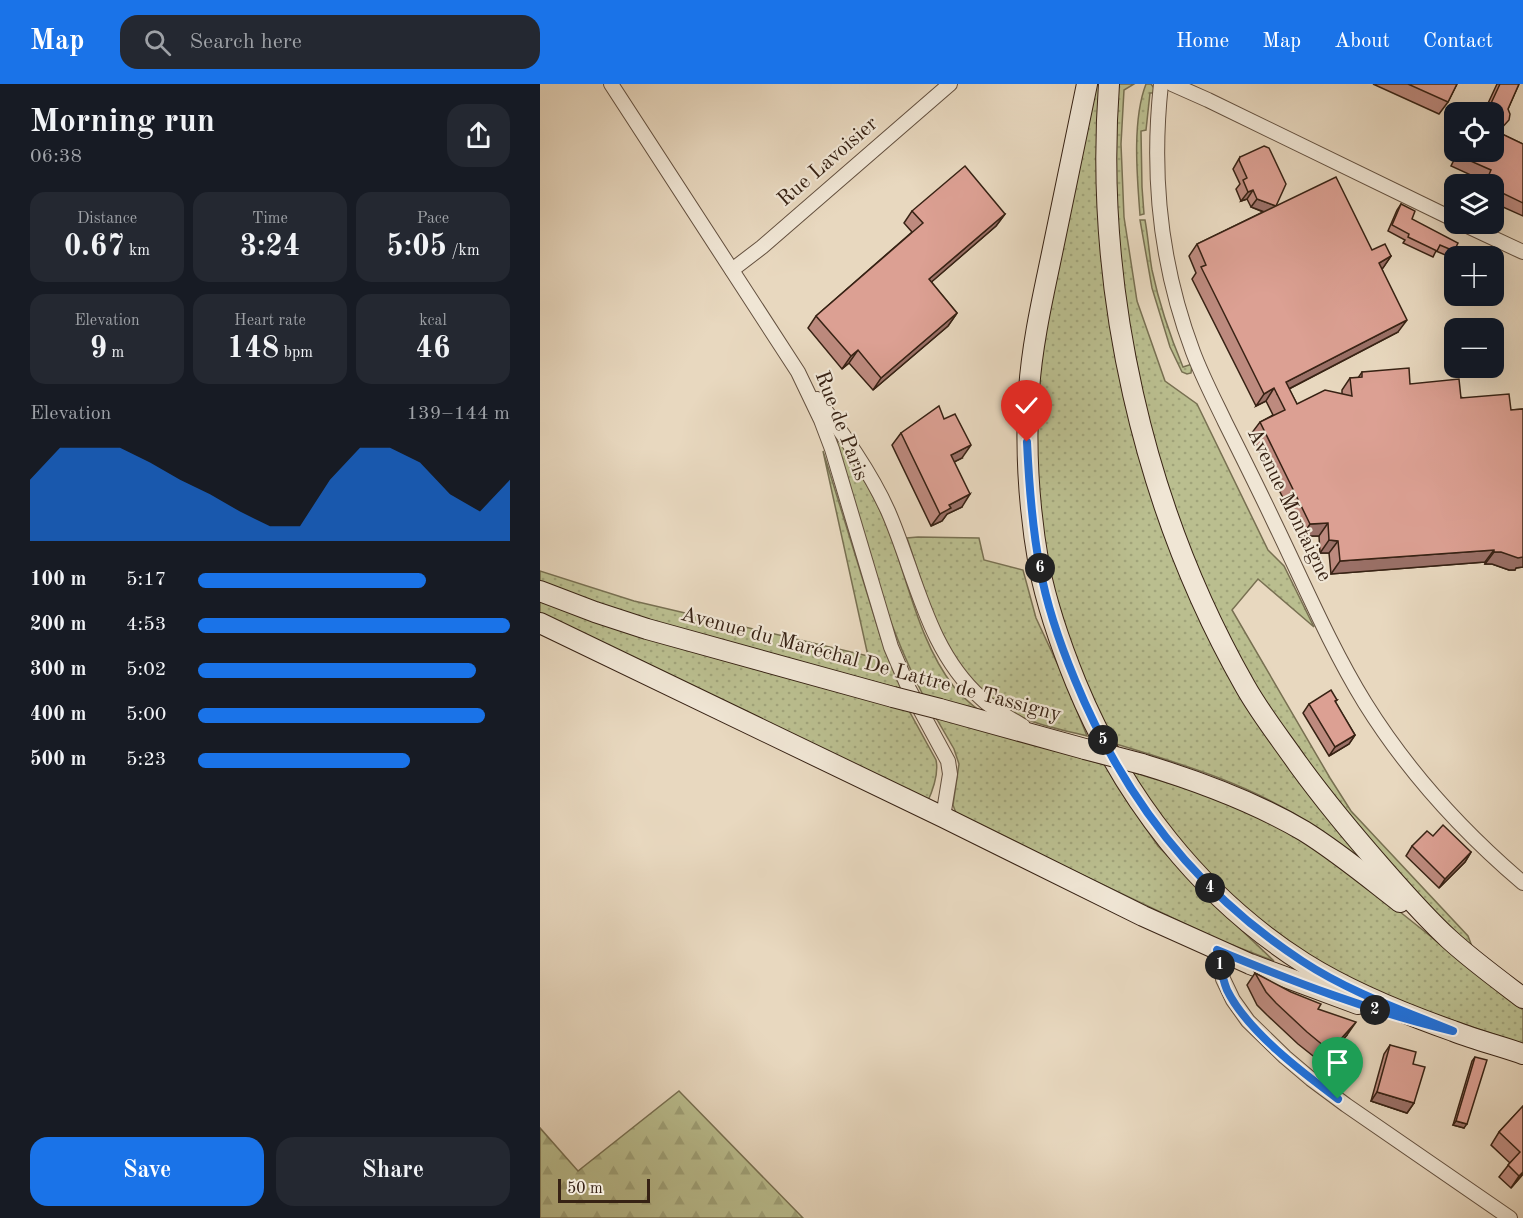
<!DOCTYPE html>
<meta charset="utf-8">
<style>
:root{--surface:#171b24;--page:#242831;--text:#f1f3f6;--muted:#9ea1a6;--accent:#1a73e8}
body{margin:0;font-family:"Old Standard TT",serif;background:var(--page);color:var(--text);height:100vh;display:flex;flex-direction:column;font-size:22px;white-space:nowrap}
*{box-sizing:border-box;margin:0}
p{font-size:20px;color:var(--muted)}
.icon{flex:none;width:33px;height:33px;fill:none;stroke:currentColor;stroke-width:2;stroke-linecap:round;stroke-linejoin:round}
.map{position:relative;flex:1;overflow:hidden}
.drawer{display:flex;flex-direction:column;background:var(--surface);width:540px}
.drawer>*{flex:none}
.buttons{position:absolute;left:904px;top:18px;display:grid;gap:12px}
.buttons a{display:grid;place-items:center;width:60px;height:60px;border-radius:12px;background:var(--surface);box-shadow:0 6px 24px #0002;font-size:30px}
.scale{position:absolute;left:18px;bottom:15px;width:92px;box-sizing:border-box;padding-left:6px;border:3px solid #372214;border-top:0;font-size:16px;line-height:21px;white-space:nowrap;color:#372214;-webkit-text-stroke:4px #f0e6d5;paint-order:stroke}
.pin{position:absolute;display:grid;place-items:center;width:51px;height:51px;color:#fff;margin:-62px -26px;border-radius:50% 50% 50% 0;rotate:-45deg;box-shadow:0 0 6px #0007}
.pin .icon{rotate:45deg}
.km{position:absolute;width:30px;height:30px;margin:-15px;border-radius:50%;background:#222;color:#fff;font-size:16px;line-height:30px;text-align:center}
.round{display:grid;place-items:center;flex:none;width:63px;height:63px;border-radius:18px;background:var(--page)}
.summary{display:flex;align-items:center;justify-content:space-between;height:102px;padding:0 30px}
h1{font-size:33px;font-weight:700;line-height:45px}
.stats{display:grid;grid-template-columns:repeat(3,1fr);gap:9px;height:102px;padding:6px 30px}
.stats div{display:grid;align-content:center;border-radius:15px;background:var(--page);text-align:center}
.stats b{font-size:30px;font-weight:700}
.stats small{font-size:16px;font-weight:400}
.stats p{font-size:16px}
.chart{height:168px;padding:12px 30px}
.chart p{display:flex;justify-content:space-between}
.chart svg{width:100%;height:108px;margin-top:6px;fill:var(--accent);opacity:.7}
.button{display:flex;gap:12px;margin-top:auto;padding:12px 30px}
.button a{flex:1;height:69px;border-radius:18px;background:var(--accent);color:#fff;font-size:24px;font-weight:700;line-height:69px;text-align:center}
.button a+a{background:var(--page);color:var(--text)}
ul{padding:0 30px;list-style:none;font-size:20px}
li{display:grid;grid-template-columns:96px 72px 1fr;align-items:center;height:45px}
li i{height:15px;border-radius:8px;background:var(--accent)}
header{display:flex;align-items:center;gap:36px;box-sizing:border-box;height:84px;padding:0 30px;background:var(--accent);color:#fff}
header strong{font-size:28px}
nav{display:flex;gap:33px;margin-inline-start:auto;font-size:21px}
.search{width:420px;height:54px;background:var(--page);display:flex;align-items:center;gap:15px;box-sizing:border-box;padding:0 21px;border-radius:18px;color:var(--muted);font-size:22px}
main{display:flex;flex:1;min-height:0}
.map>svg:first-child{display:block}
</style>
<header>
<strong>Map</strong>
<div class="search"><svg class="icon" aria-label="search" viewBox="0 0 24 24"><circle cx="10" cy="10" r="6"/><path d="M15 15l6 6"/></svg>Search here</div>
<nav><a>Home</a><a>Map</a><a>About</a><a>Contact</a></nav>
</header>
<main>
<section class="drawer">
<div class="summary"><div><h1>Morning run</h1><p>06:38</p></div><a class="round"><svg class="icon" aria-label="share" viewBox="0 0 24 24"><path d="M12 15V3M7 8l5-5 5 5M5 13v7h14v-7"/></svg></a></div>
<div class="stats">
<div><p>Distance</p><b>0.67<small> km</small></b></div>
<div><p>Time</p><b>3:24</b></div>
<div><p>Pace</p><b>5:05<small> /km</small></b></div>
</div>
<div class="stats">
<div><p>Elevation</p><b>9<small> m</small></b></div>
<div><p>Heart rate</p><b>148<small> bpm</small></b></div>
<div><p>kcal</p><b>46</b></div>
</div>
<div class="chart"><p><span>Elevation</span>139–144 m</p>
<svg viewBox="0 0 160 44" preserveAspectRatio="none"><path d="M0 44V19L10 6L20 6L30 6L40 12L50 19L60 25L70 32L80 38L90 38L100 19L110 6L120 6L130 12L140 25L150 32L160 19V44z"/></svg>
</div>
<ul>
<li><b>100 m</b>5:17<i style="width:73%"></i></li>
<li><b>200 m</b>4:53<i style="width:100%"></i></li>
<li><b>300 m</b>5:02<i style="width:89%"></i></li>
<li><b>400 m</b>5:00<i style="width:92%"></i></li>
<li><b>500 m</b>5:23<i style="width:68%"></i></li>
</ul>
<div class="button"><a>Save</a><a>Share</a></div>
</section>
<div class="map">
<svg width="983" height="1134" viewBox="0 0 983 1134">
<defs>
<pattern id="grass-dots" width="8" height="8" patternUnits="userSpaceOnUse" patternTransform="scale(1.5)"><rect width="8" height="8" fill="#babe8f"/><path d="M2 2h.1M6 6h.1" fill="none" stroke="#a0a37a" stroke-width="1.8" stroke-linecap="round"/></pattern>
<pattern id="forest-firs" width="22" height="20" patternUnits="userSpaceOnUse" patternTransform="scale(1.5)"><rect width="22" height="20" fill="#babe8f"/><path d="M5 1l3.5 6h-7zM16 11l3.5 6h-7z" fill="#a0a37a"/></pattern>
</defs>
<rect width="100%" height="100%" fill="#e8d8bf"/>
<filter id="stains"><feTurbulence type="fractalNoise" baseFrequency=".00333" numOctaves="4"/><feColorMatrix values="0 0 0 0 .2 0 0 0 0 .09 0 0 0 0 .02 0 0 0 .5 -.17"/></filter>
<radialGradient id="worn" r=".72"><stop offset=".6" stop-color="#630" stop-opacity="0"/><stop offset="1" stop-color="#630" stop-opacity=".3"/></radialGradient>
<g fill="url(#grass-dots)" stroke="#787052" stroke-width="1.5">
<path d="M 555,0 L 560,0 L 557,95 L 560,145 L 620,433 L 646,503 L 671,557 L 844,799 C 823,781 802,761 780,746 C 718,703 646,681 576,660 L 547,607 L 529,555 L 511,495 L 504,455 L 498,404 L 495,357 L 497,309 L 511,214 Z"/>
<path d="M 577,0 L 594,0 L 584,6 L 581,60 L 584,133 L 597,217 L 625,297 L 657,320 L 728,466 L 744,482 L 774,543 L 718,495 L 692,526 L 790,694 L 811,727 L 928,852 L 933,865 L 906,841 L 795,718 L 713,600 L 667,511 L 625,396 L 610,346 L 585,220 L 579,166 L 574,60 Z"/>
<path d="M 606,0 L 611,0 L 614,4 L 614,9 L 610,9 L 606,46 L 601,47 L 602,103 L 604,130 L 600,131 C 597,92 592,36 606,0 Z"/>
<path d="M 600,136 L 605,136 C 608,152 609,169 612,186 C 619,219 630,252 643,283 L 652,280 L 651,289 L 647,290 L 642,288 L 630,263 L 612,204 Z"/>
<path d="M 300,356 C 318,386 338,417 350,450 C 369,501 380,559 414,603 C 422,613 432,621 441,628 L 383,611 C 342,532 321,444 295,359 Z"/>
<path d="M 283,367 L 340,551 L 350,579 L 362,605 L 241,573 L 95,533 L 0,500 L 0,487 L 94,517 L 328,572 Z"/>
<path d="M 378,453 L 439,454 L 444,476 L 483,486 L 496,534 L 523,592 L 547,652 C 527,647 505,643 486,635 C 410,602 391,525 367,454 Z"/>
<path d="M 0,514 L 368,625 L 396,676 C 399,690 393,706 387,719 L 0,531 Z"/>
<path d="M 395,632 L 565,681 L 579,705 L 618,762 L 692,837 L 734,877 L 679,856 L 425,735 L 416,729 L 413,721 L 419,680 L 414,665 Z"/>
<path d="M 592,688 L 674,713 L 738,742 L 777,766 L 820,796 L 983,926 L 983,960 L 847,914 L 781,880 L 710,829 L 653,776 L 610,718 Z"/>
</g>
<path fill="url(#forest-firs)" stroke="#787052" stroke-width="1.5" d="M 139,1007 L 263,1134 L 0,1134 L 0,1044 L 38,1087 Z"/>
<g fill="none" stroke-linecap="round" stroke-linejoin="round">
<g stroke="#63503f" stroke-width="16">
<g id="minor">
<path d="M 71,0 L 258,288 L 281,336 L 292,365 L 351,563 L 369,605 L 408,677 L 410,690 L 403,733"/>
<path d="M 621,0 C 611,91 621,183 653,268 C 662,292 674,315 685,338 C 702,372 719,406 735,440 C 764,500 790,562 825,619 C 868,688 922,747 983,799"/>
<path d="M 632,0 L 668,16 L 915,136"/>
<path d="M 923,140 L 983,168"/>
<path d="M 192,186 L 222,163 L 410,0"/>
<path d="M 277,315 C 303,350 330,387 348,427 C 376,491 387,566 441,614 C 453,626 468,633 483,642"/>
<path d="M 677,866 L 683,895 L 693,916 L 708,937 L 745,973 L 771,995 L 806,1021 L 970,1134"/>
</g>
</g>
<g stroke="#372214" stroke-width="22">
<g id="secondary">
<path d="M 547,0 C 535,58 523,116 511,174 C 502,217 492,261 489,306 C 485,365 489,425 499,482 C 507,522 521,562 536,599 C 583,713 659,812 764,879 C 810,908 862,929 913,947 C 936,956 960,962 983,970"/>
<path d="M 569,0 C 554,204 603,423 705,602 C 720,629 740,654 758,680 C 785,717 814,752 844,786 C 865,810 886,834 909,855 C 932,876 958,895 983,914"/>
<path d="M 0,507 L 55,528 L 107,545 L 353,613"/>
<path d="M 0,539 L 403,733 L 603,832 L 710,880 L 818,920"/>
<path d="M 400,625 L 545,665"/>
<path d="M 602,680 C 658,697 713,717 764,747 C 798,768 829,794 860,818"/>
</g>
</g>
<use href="#minor" stroke="#f0e6d5" stroke-width="14"/>
<use href="#secondary" stroke="#f0e6d5" stroke-width="20"/>
<g stroke="#372214" stroke-width="22" stroke-linecap="butt">
<g id="secondary-bridge">
<path d="M 353,613 L 400,625"/>
<path d="M 545,665 L 602,680"/>
</g>
</g>
<use href="#secondary-bridge" stroke="#f0e6d5" stroke-width="20"/>
</g>
<g fill="#bd8a7e" stroke="#372214" stroke-width="1.5">
<path d="M 833,0 L 917,0 L 908,18 L 899,30 Z"/>
<path d="M 957,0 L 979,0 L 968,25 L 962,46 L 959,49 L 983,60 L 983,132 L 954,119 L 954,100 L 942,100 L 944,97 L 911,82 L 918,68 L 954,68 L 954,28 L 944,28 Z"/>
<path d="M 700,73 L 735,123 L 832,166 L 851,172 L 842,185 L 858,248 L 749,305 L 757,320 L 802,310 L 802,306 L 810,294 L 818,294 L 822,288 L 971,326 L 983,325 L 983,483 L 976,484 L 975,486 L 969,486 L 952,480 L 945,480 L 945,478 L 791,490 L 789,469 L 780,469 L 779,452 L 762,452 L 711,350 L 720,338 L 733,331 L 726,317 L 716,322 L 652,195 L 656,189 L 649,172 L 657,160 L 723,128 L 711,123 L 707,115 L 701,117 L 696,105 L 700,100 L 693,85 Z"/>
<path d="M 861,120 L 872,135 L 914,167 L 910,173 L 896,167 L 893,173 L 863,159 L 865,156 L 848,147 L 857,126 Z"/>
<path d="M 372,127 L 465,130 L 456,142 L 391,198 L 417,229 L 408,242 L 333,306 L 309,279 L 302,285 L 268,244 L 276,232 L 372,148 L 364,139 Z"/>
<path d="M 361,349 L 422,374 L 414,378 L 422,423 L 407,430 L 402,437 L 391,442 L 352,361 Z"/>
<path d="M 797,616 L 795,618 L 815,651 L 809,660 L 789,672 L 763,629 L 769,620 Z"/>
<path d="M 893,752 L 931,768 L 925,778 L 899,804 L 866,772 L 872,762 Z"/>
<path d="M 715,889 L 778,925 L 807,951 L 782,979 L 758,960 L 727,931 L 717,921 L 707,901 Z"/>
<path d="M 850,961 L 873,980 L 874,1019 L 867,1029 L 831,1017 L 844,970 Z"/>
<path d="M 935,973 L 924,1044 L 913,1041 L 932,977 Z"/>
<path d="M 983,1022 L 983,1090 L 971,1104 L 959,1093 L 970,1079 L 951,1061 L 959,1048 Z"/>
</g>
<g fill="#9a7067" stroke="#372214" stroke-width="1.5">
<path d="M 713,106 L 707,115 L 701,117 L 708,108 Z"/>
<path d="M 717,115 L 736,122 L 730,130 L 711,123 Z"/>
<path d="M 465,130 L 456,142 L 380,208 L 389,195 Z"/>
<path d="M 851,172 L 843,184 L 830,191 L 839,179 Z"/>
<path d="M 417,229 L 408,242 L 333,306 L 341,294 Z"/>
<path d="M 867,236 L 858,248 L 737,311 L 746,298 Z"/>
<path d="M 318,266 L 309,279 L 302,285 L 311,272 Z"/>
<path d="M 734,304 L 726,317 L 716,322 L 724,310 Z"/>
<path d="M 431,361 L 422,374 L 402,384 L 411,371 Z"/>
<path d="M 430,410 L 422,423 L 407,430 L 402,437 L 391,442 L 400,430 L 409,421 Z"/>
<path d="M 788,439 L 779,452 L 762,452 L 770,440 Z"/>
<path d="M 789,456 L 798,457 L 789,469 L 780,469 Z"/>
<path d="M 954,466 L 945,478 L 791,490 L 800,477 Z"/>
<path d="M 954,468 L 961,468 L 983,472 L 983,483 L 976,484 L 975,486 L 969,486 L 952,480 L 945,480 Z"/>
<path d="M 815,651 L 809,660 L 789,672 L 795,663 Z"/>
<path d="M 931,768 L 925,778 L 899,804 L 905,795 Z"/>
<path d="M 816,938 L 807,951 L 782,979 L 790,967 Z"/>
<path d="M 837,1008 L 874,1019 L 867,1029 L 831,1017 Z"/>
<path d="M 916,1037 L 927,1040 L 924,1044 L 913,1041 Z"/>
<path d="M 983,1088 L 983,1090 L 971,1104 L 979,1092 Z"/>
</g>
<g fill="#dca093" stroke="#372214" stroke-width="1.5">
<path d="M 868,0 L 917,0 L 908,18 Z"/>
<path d="M 960,0 L 979,0 L 968,25 L 970,30 L 969,36 L 958,48 L 983,60 L 983,119 L 954,105 L 954,100 L 945,100 L 951,86 L 919,72 L 921,68 L 954,68 L 954,28 L 947,28 Z"/>
<path d="M 724,62 L 729,64 L 746,100 L 736,122 L 717,115 L 713,106 L 708,108 L 703,96 L 707,94 L 699,76 L 700,73 Z"/>
<path d="M 425,82 L 465,130 L 389,195 L 417,229 L 341,294 L 318,266 L 311,272 L 276,232 L 383,139 L 372,127 Z"/>
<path d="M 796,93 L 832,166 L 845,160 L 851,172 L 839,179 L 867,236 L 746,298 L 757,320 L 785,306 L 812,312 L 810,294 L 822,293 L 822,288 L 869,284 L 870,300 L 919,295 L 921,314 L 969,310 L 971,326 L 983,325 L 983,473 L 978,474 L 961,468 L 954,468 L 954,466 L 800,477 L 798,457 L 789,456 L 788,439 L 770,440 L 720,338 L 745,326 L 734,304 L 724,310 L 661,183 L 666,181 L 657,160 Z"/>
<path d="M 861,120 L 875,127 L 872,135 L 918,159 L 914,167 L 900,161 L 897,167 L 868,153 L 869,150 L 852,141 Z"/>
<path d="M 399,322 L 404,335 L 415,330 L 431,361 L 411,371 L 430,410 L 409,421 L 411,424 L 400,430 L 361,349 Z"/>
<path d="M 791,606 L 797,616 L 795,617 L 815,651 L 795,663 L 769,620 Z"/>
<path d="M 903,741 L 931,768 L 905,795 L 872,762 L 887,747 L 893,752 Z"/>
<path d="M 715,889 L 751,908 L 781,920 L 778,925 L 816,938 L 790,967 L 767,948 L 736,919 L 726,908 Z"/>
<path d="M 850,961 L 876,968 L 873,980 L 885,983 L 874,1019 L 837,1008 Z"/>
<path d="M 935,973 L 947,976 L 927,1040 L 916,1037 Z"/>
<path d="M 983,1022 L 983,1088 L 979,1092 L 968,1081 L 980,1068 L 959,1048 Z"/>
</g>
<g fill="none" stroke-linecap="round" stroke-linejoin="round">
<g stroke="#fff" stroke-width="12">
<path id="route" d="M 487,358 C 489,400 492,443 500,484 C 507,523 520,560 535,596 C 583,713 656,808 762,877 C 809,908 862,926 913,947 C 832,928 754,898 677,866 C 680,880 682,894 687,906 C 707,947 763,989 798,1015"/>
</g>
<use href="#route" stroke="#1a73e8" stroke-width="8"/>
</g>
<g text-anchor="middle" dominant-baseline="central" stroke-width="4.5" stroke-linejoin="round" paint-order="stroke">
<g font-size="21" fill="#372214" stroke="#f0e6d5">
<text transform="translate(288 78) rotate(-41)">Rue Lavoisier</text>
<text transform="translate(301 342) rotate(69)">Rue de Paris</text>
<text transform="translate(749 421) rotate(64)">Avenue Montaigne</text>
<text transform="translate(331 581) rotate(15)">Avenue du Maréchal De Lattre de Tassigny</text>
</g>
</g>
<rect width="100%" height="100%" filter="url(#stains)"/>
<rect width="100%" height="100%" fill="url(#worn)"/>
</svg>
<div class="buttons">
<a><svg class="icon" aria-label="locate" viewBox="0 0 24 24"><circle cx="12" cy="12" r="6"/><path d="M12 2v4M12 18v4M2 12h4M18 12h4"/></svg></a>
<a><svg class="icon" aria-label="layers" viewBox="0 0 24 24"><path d="M12 4l9 5-9 5-9-5zM3 14l9 5 9-5"/></svg></a>
<a>+</a>
<a>−</a>
</div>
<div class="scale">50 m</div>
<div class="pin" style="left:798px;top:1015px;background:#1e9e55"><svg class="icon" aria-label="arrive" viewBox="0 0 24 24"><path d="M6 21V4h12l-3 4 3 4H6"/></svg></div>
<div class="pin" style="left:487px;top:358px;background:#d93025"><svg class="icon" aria-label="check" viewBox="0 0 24 24"><path d="M5 12l5 5 9-10"/></svg></div>
<b class="km" style="left:680px;top:881px">1</b>
<b class="km" style="left:835px;top:926px">2</b>
<b class="km" style="left:670px;top:804px">4</b>
<b class="km" style="left:563px;top:656px">5</b>
<b class="km" style="left:500px;top:484px">6</b>
</div>
</main>
